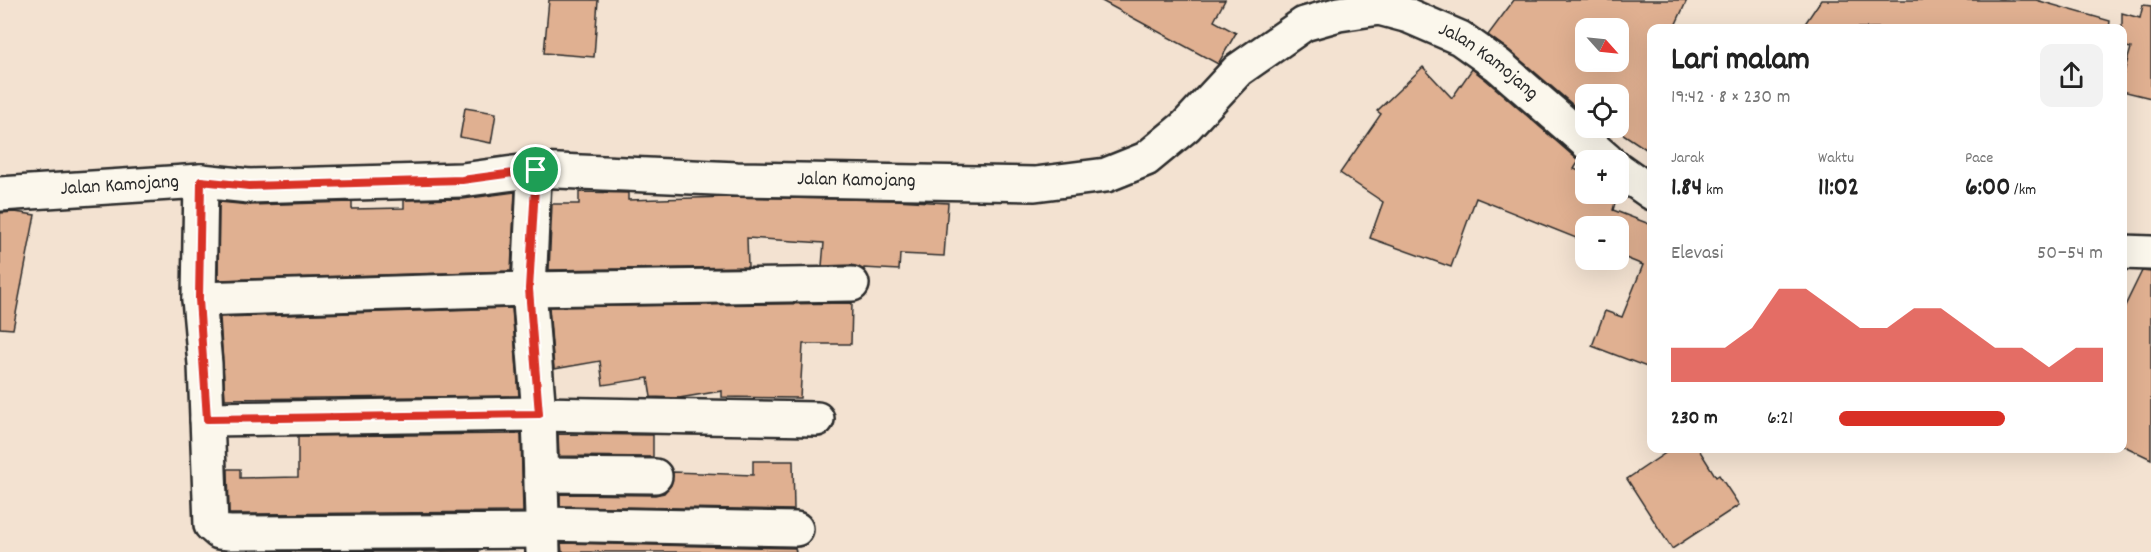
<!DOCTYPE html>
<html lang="id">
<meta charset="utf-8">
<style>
:root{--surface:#fff;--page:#f2f2f2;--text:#222;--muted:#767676;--accent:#d93025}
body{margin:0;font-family:Dekko,sans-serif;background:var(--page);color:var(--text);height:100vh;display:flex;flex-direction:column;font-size:22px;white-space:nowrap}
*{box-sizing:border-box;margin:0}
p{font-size:20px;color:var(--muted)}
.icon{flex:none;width:33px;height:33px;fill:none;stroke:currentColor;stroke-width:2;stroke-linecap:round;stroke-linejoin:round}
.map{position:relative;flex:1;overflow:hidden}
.details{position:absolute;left:1647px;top:24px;width:480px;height:429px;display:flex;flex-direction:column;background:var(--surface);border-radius:12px;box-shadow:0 6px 24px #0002}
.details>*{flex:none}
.needle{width:39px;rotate:117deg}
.fabs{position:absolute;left:1575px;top:18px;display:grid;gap:12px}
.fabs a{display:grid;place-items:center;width:54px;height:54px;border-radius:12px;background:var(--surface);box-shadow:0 6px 24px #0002;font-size:30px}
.pin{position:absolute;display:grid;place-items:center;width:51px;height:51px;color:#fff;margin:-26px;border:3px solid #fff;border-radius:50%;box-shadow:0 2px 6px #0007}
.round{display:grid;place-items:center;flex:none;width:63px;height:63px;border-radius:12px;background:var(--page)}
.summary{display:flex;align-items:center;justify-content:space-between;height:102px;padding:0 24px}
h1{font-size:33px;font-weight:800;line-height:45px}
.figures{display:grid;grid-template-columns:repeat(3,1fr);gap:9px;height:102px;padding:6px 24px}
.figures div{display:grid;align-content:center}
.figures b{font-size:26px;font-weight:800}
.figures small{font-size:16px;font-weight:400}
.figures p{font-size:16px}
.chart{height:168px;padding:12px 24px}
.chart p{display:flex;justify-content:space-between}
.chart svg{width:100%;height:108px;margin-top:6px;fill:var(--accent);opacity:.7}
ul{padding:0 24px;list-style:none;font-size:20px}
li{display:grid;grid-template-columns:96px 72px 1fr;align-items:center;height:45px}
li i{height:15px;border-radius:8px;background:var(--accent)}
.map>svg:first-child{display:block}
</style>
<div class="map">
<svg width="2151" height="552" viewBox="0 0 2151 552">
<rect width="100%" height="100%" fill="#f3e2d1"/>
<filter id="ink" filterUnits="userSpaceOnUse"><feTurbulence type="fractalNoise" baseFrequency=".0167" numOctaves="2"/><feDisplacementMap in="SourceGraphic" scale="12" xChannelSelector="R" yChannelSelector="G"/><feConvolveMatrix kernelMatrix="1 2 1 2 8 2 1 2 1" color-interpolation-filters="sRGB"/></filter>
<g filter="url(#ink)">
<g fill="#e0b091" stroke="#2b2b2b" stroke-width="1.5" fill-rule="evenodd">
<path d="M 549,0 L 598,0 L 594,57 L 544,53 Z"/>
<path d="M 1100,0 L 1225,0 L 1214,21 L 1236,33 L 1218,64 Z"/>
<path d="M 1514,0 L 1687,0 L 1674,28 L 1652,28 L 1652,153 L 1614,128 L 1618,128 L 1618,94 L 1586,94 L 1586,116 L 1510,51 L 1488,35 ZM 1586,28 L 1618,28 L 1618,62 L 1586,62 Z"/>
<path d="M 1821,0 L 2036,0 L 2110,21 L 2109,28 L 1802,28 Z"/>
<path d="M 2143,5 L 2151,6 L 2151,98 L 2122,91 L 2122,79 L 2131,48 L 2122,46 L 2122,13 L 2140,18 Z"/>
<path d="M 1423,67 L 1452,98 L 1472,69 L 1486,80 L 1579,161 L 1574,169 L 1586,174 L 1586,194 L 1618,192 L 1613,210 L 1652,225 L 1652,369 L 1592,346 L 1605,311 L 1622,317 L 1643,265 L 1618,255 L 1618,226 L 1586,226 L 1586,242 L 1476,198 L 1451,267 L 1370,238 L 1383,202 L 1340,173 L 1381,114 L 1377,111 Z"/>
<path d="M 465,108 L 496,113 L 491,143 L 460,137 Z"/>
<path d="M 515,192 L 511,271 L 218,280 L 219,202 L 250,205 L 352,202 L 352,209 L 404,208 L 404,200 L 463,199 Z"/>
<path d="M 579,192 L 628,193 L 628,200 L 727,197 L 895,200 L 948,203 L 944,256 L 900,254 L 899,270 L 864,268 L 864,270 L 852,265 L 822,266 L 824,243 L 747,238 L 748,267 L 549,270 L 552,204 L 579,204 Z"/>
<path d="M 15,212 L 35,215 L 13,329 L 0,328 L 0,213 Z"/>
<path d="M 2142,271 L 2151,272 L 2151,459 L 2122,445 L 2122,312 Z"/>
<path d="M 852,303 L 851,344 L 803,344 L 800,398 L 722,397 L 722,391 L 679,398 L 651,397 L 648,378 L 603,385 L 600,361 L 554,369 L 549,307 Z"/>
<path d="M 512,308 L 519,396 L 225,399 L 220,317 Z"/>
<path d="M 521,434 L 523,512 L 229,514 L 228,469 L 240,469 L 240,478 L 298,477 L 298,436 Z"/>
<path d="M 558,434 L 653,435 L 653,457 L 559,456 Z"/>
<path d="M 1673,448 L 1698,448 L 1716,477 L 1719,475 L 1739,505 L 1672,549 L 1627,479 Z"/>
<path d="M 753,461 L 793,461 L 794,510 L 560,506 L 560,494 L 655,495 L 664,493 L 671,485 L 673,472 L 753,475 Z"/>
<path d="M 561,543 L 795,548 L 796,552 L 562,552 Z"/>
<path d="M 479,550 L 479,552 L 258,552 Z"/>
</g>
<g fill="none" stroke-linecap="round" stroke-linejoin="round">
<g stroke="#2b2b2b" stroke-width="38">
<g id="street">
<path d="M 536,170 L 534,178 L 529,289 L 539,414 L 543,552"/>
<path d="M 201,181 L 199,299 L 205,364 L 211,525 L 219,532 L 230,533 L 543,531"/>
<path d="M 199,299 L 529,289 L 852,284"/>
<path d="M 207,419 L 539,414 L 817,419"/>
<path d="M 541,475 L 655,476"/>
<path d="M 542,524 L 796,529"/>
</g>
</g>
<g stroke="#2b2b2b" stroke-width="38">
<g id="secondary">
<path d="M 1618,169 L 1652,193"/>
<path id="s1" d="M 0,194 L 201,181 L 249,186 L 462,180 L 536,170 L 737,179 L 1035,184 L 1106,175 L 1146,159 L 1186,126 L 1238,70 L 1304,24 L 1339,14 L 1379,8 L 1409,16 L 1460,38 L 1498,65 L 1607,160"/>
<path d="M 2122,252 L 2151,253"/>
</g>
</g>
<use href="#street" stroke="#fbf7ec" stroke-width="33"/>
<use href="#secondary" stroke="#fbf7ec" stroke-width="33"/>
</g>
</g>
<g fill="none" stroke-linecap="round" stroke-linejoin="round" filter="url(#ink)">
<g stroke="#fff" stroke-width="12">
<path id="route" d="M 536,170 L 529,289 L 539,414 L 207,419 L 199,299 L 201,181 L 249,186 L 462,180 Z"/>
</g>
<use href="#route" stroke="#d93025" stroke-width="8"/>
</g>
<g text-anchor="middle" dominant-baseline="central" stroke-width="6" stroke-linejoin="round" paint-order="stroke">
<g font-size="20" fill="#2b2b2b" stroke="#fbf7ec">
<text stroke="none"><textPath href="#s1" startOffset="1560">Jalan Kamojang</textPath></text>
<text stroke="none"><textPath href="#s1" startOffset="858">Jalan Kamojang</textPath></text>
<text stroke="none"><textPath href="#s1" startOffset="120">Jalan Kamojang</textPath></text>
</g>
</g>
</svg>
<div class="fabs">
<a><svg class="needle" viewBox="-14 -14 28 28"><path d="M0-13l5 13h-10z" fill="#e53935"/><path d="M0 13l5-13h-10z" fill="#767676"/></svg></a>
<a><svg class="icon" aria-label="locate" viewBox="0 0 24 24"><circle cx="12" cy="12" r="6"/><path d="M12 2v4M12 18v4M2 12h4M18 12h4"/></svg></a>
<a>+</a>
<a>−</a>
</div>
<div class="pin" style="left:536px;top:170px;background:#1e9e55"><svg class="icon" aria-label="arrive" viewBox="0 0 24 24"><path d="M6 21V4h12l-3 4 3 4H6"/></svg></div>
<section class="details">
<div class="summary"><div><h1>Lari malam</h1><p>19:42 · 8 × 230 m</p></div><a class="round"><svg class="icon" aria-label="share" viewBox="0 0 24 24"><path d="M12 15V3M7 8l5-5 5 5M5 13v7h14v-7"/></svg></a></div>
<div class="figures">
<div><p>Jarak</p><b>1.84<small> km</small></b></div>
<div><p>Waktu</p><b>11:02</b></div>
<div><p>Pace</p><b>6:00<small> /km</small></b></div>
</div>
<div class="chart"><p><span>Elevasi</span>50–54 m</p>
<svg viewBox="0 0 160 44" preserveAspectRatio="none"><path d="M0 44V30L10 30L20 30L30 22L40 6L50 6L60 14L70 22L80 22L90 14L100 14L110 22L120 30L130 30L140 38L150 30L160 30V44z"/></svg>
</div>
<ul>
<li><b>230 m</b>6:21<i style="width:63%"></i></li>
</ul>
</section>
</div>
